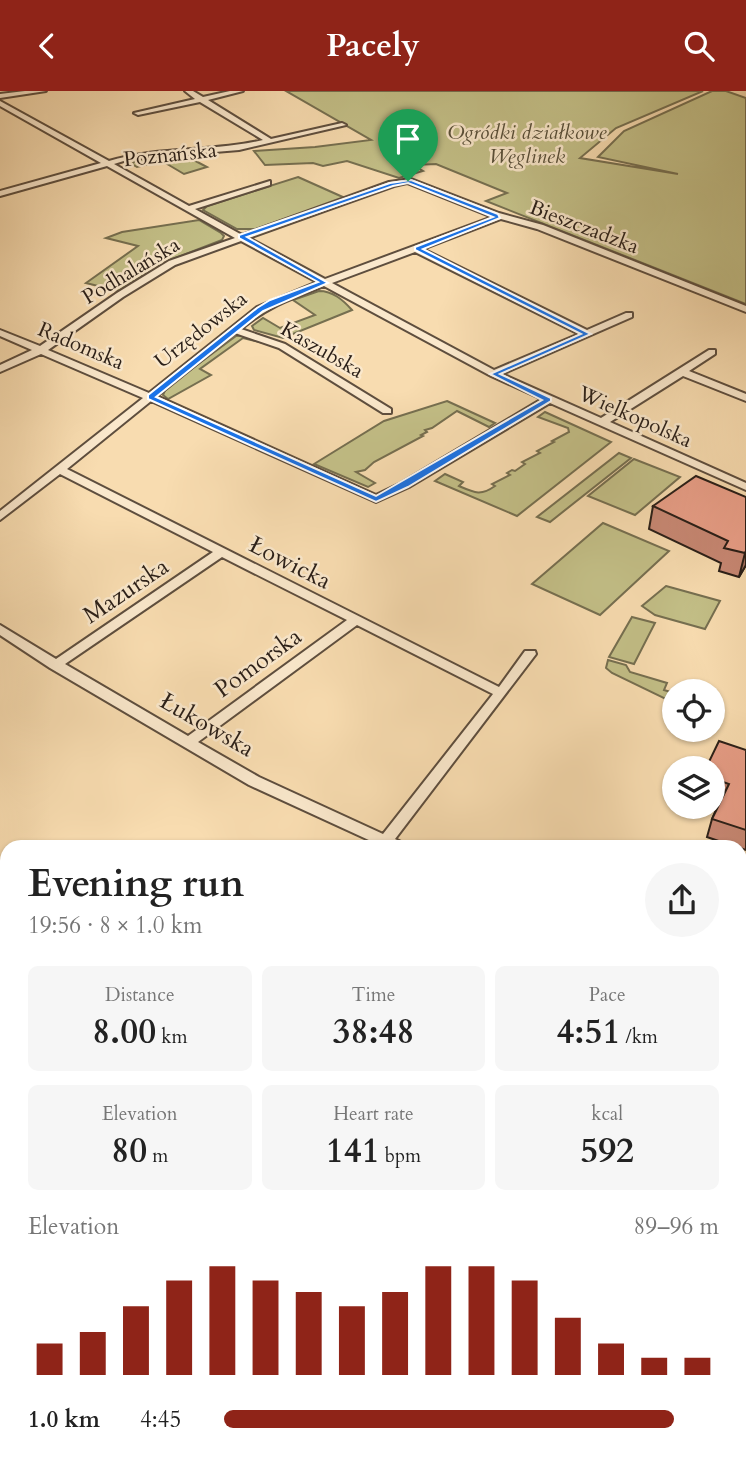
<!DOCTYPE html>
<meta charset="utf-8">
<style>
:root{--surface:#fff;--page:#f6f6f6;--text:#222;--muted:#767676;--accent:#8f2418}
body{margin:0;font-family:Cardo,serif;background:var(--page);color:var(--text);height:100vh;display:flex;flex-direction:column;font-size:26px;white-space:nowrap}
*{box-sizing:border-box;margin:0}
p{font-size:23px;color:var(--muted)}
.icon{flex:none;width:38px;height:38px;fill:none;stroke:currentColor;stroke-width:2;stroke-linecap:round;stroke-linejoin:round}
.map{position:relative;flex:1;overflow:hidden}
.side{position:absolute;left:0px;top:749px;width:747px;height:621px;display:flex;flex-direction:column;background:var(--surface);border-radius:21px 21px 0 0;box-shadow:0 2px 5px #0004}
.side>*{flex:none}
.buttons{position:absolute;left:662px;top:588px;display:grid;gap:14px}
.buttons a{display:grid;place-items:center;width:63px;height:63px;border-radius:50%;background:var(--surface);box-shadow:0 2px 5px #0004;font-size:35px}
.pin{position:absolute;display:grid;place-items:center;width:60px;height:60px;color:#fff;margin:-72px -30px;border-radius:50% 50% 50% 0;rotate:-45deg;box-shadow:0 0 7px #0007}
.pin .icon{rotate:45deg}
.round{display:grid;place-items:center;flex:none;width:74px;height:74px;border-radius:37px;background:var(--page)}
.summary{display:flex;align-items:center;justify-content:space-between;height:119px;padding:0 28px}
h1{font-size:38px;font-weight:800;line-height:52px}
.figures{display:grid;grid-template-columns:repeat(3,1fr);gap:10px;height:119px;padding:7px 28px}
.figures div{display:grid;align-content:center;border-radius:10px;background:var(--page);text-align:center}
.figures b{font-size:35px;font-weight:800}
.figures small{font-size:19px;font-weight:400}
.figures p{font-size:19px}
.chart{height:196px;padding:14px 28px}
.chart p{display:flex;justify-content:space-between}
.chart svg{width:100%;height:126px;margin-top:7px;stroke:var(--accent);stroke-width:6}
ul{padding:0 28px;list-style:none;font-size:23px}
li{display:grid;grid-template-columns:112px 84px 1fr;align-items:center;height:52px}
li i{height:18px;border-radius:9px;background:var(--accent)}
header{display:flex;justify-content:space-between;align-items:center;height:91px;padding:0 28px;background:var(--accent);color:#fff;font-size:32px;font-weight:800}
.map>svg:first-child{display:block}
</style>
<header><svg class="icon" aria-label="back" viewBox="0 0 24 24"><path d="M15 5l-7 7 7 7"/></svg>Pacely<svg class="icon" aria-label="search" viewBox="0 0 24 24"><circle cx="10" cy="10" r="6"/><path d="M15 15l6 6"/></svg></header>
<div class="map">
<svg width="746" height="1369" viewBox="0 0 746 1369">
<rect width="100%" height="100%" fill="#f8dcb0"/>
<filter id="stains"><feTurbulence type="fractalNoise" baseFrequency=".00286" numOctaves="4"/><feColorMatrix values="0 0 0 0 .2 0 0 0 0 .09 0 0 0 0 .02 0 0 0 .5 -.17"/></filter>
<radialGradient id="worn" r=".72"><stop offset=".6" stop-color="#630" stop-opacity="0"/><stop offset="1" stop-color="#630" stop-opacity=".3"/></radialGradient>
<g fill="#c3bf87" stroke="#766f50" stroke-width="2">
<path d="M 286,0 L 703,0 L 616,37 L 580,67 L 678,83 L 598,66 L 624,40 L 712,0 L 726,0 L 746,7 L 746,213 L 486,110 L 507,102 L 436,73 L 413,74 L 423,80 L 399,87 L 347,70 L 323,75 L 313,72 L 265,74 L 254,60 L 315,56 L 371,49 Z"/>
<path d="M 186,65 L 207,76 L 184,83 L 162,70 L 137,76 L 132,73 L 136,69 Z"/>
<path d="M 298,86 L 345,107 L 256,138 L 237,138 L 203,119 L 207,115 Z"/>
<path d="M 199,129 L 221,142 L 224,145 L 222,149 L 165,171 L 118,200 L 86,192 L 138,155 L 106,147 L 122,141 Z"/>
<path d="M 319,200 C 333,200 343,209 352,219 L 283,247 L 254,239 L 252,235 L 263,227 L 280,237 L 315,224 L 293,209 Z"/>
<path d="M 245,244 L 272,254 L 243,247 L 200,278 L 211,284 L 168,308 L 163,304 L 166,297 L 236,245 Z"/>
<path d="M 447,310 L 495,332 L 489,336 L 457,320 L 432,337 L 425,339 L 427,341 L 421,344 L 423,345 L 374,371 L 365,379 L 356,381 L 375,392 L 368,396 L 314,373 L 384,330 Z"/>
<path d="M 545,321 L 611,351 L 517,425 L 435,390 L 445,383 L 463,391 L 459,395 C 475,402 481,405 495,395 L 492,393 L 510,384 L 507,382 L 512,379 L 515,380 L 525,373 L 522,371 L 540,362 L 537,360 L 554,351 L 552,350 L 569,341 L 568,337 L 538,326 Z"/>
<path d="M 619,362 L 631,367 L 550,431 L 537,426 Z"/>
<path d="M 634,368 L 680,386 L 635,424 L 588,405 Z"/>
<path d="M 603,432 L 669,460 L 600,524 L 532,493 Z"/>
<path d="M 666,495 L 720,510 L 705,538 L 655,524 L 642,515 Z"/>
<path d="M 632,526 L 655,532 L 634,573 L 609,566 Z"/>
<path d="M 608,569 L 626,574 L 630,581 L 667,592 L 664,599 L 674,602 L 674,612 L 612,582 L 606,577 Z"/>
</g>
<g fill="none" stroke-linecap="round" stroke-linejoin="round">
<g stroke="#5e4e3e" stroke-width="4">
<g id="street">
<path d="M 25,0 L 46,0 L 0,7 L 0,3 Z"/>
<path d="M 185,0 L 193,0 L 203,6 L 230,0 L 243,0 L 208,9 L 271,48 L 342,32 L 346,34 L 239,59 L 130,68 L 114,73 L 189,115 L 270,90 L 270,94 L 195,118 L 242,144 L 389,91 L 411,88 L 499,122 L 543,134 L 746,215 L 746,221 L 537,138 L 501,128 L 423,158 L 587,239 L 626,222 L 632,222 L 632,226 L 502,283 L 601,327 L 709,259 L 715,259 L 715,263 L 689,280 L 746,303 L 746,310 L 683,285 L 610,331 L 746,392 L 746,399 L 550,312 L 409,396 L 376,411 L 151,310 L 67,378 L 499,596 L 525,560 L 535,560 L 536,563 L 395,748 L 403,752 L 405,756 L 384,756 L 249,694 L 50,577 L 0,544 L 0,534 L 56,568 L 213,461 L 60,383 L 0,429 L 0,420 L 143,307 L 41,263 L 0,281 L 0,274 L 32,259 L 0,245 L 0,239 L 40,255 L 117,202 L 169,170 L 235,147 L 107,75 L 0,105 L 0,100 L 101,72 L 0,15 L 0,10 L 109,70 C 159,55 212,61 263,49 L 200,11 L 138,24 L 134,22 L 195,8 ZM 407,92 L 492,126 L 325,188 L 249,147 L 394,95 ZM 241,150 L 317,191 L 257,216 L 149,302 L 48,259 L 123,206 L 175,174 ZM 415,161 L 579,243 L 494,279 L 332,192 ZM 324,195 L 491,285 L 542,308 L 401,392 L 376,404 L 157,305 L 235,242 L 279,257 L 383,322 L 391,322 L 391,318 L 285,253 L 241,238 C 269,215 290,208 324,195 ZM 222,466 L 347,529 L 188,645 L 65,573 ZM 357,534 L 493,603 L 383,743 L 259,686 L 198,651 Z"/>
<path d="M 0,783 L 7,786 L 7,800 L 0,797 Z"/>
<path d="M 740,903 L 746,905 L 746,919 L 740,917 Z"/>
<path d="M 0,1148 L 7,1151 L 7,1172 L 0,1169 Z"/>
<path d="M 328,1363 L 349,1363 L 351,1369 L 329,1369 Z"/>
</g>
</g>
<g stroke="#2a1f18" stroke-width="3">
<g id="secondary">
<path d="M 0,1213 L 7,1215 L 7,1283 L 0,1280 Z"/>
<path d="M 105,1363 L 140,1363 L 143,1369 L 108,1369 Z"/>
<path d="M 186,1363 L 222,1363 L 225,1369 L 189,1369 Z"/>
</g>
</g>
<use href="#street" fill="#fae8cc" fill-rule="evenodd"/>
<use href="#secondary" fill="#fae8cc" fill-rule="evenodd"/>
</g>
<g fill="#c88874" stroke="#2a1f18" stroke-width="2">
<path d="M 746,406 L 746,474 L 739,486 L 719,480 L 721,472 L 649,438 L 653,415 Z"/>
<path d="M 746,659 L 746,759 L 740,757 L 740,756 L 736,756 L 707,746 L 712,728 L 720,710 L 712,707 L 712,677 Z"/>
<path d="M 746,838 L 746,875 L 740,873 L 740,854 Z"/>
</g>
<path fill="#a26f5e" stroke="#2a1f18" stroke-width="2" d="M 746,460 L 746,474 L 739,486 L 745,462 Z"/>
<g fill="#e89e87" stroke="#2a1f18" stroke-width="2">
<path d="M 696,385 L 746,406 L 746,460 L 745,462 L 724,457 L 728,450 L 653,415 Z"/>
<path d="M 719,650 L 746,659 L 746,739 L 712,728 L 729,693 L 712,687 L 712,677 L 706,677 Z"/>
<path d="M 746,838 L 746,861 L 740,859 L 740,854 Z"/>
</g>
<path fill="#1a73e8" stroke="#fff" stroke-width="2" fill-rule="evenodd" d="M 411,89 L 498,123 L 500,127 L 423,158 L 591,243 L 500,283 L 551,307 L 551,310 L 408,396 L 376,411 L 148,308 L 148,304 L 257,217 L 270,209 L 318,191 L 239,147 L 239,144 L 390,92 ZM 408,92 L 493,126 L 415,156 L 415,159 L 581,243 L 490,283 L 542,309 L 376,405 L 156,306 L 263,220 L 328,192 L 247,146 L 393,95 Z"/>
<g text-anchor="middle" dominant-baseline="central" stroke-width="5" stroke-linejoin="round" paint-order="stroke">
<g font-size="21" font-style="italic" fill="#584f39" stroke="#fae8cc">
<text x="527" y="41">Ogródki działkowe<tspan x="527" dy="24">Węglinek</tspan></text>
</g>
<g font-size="21" fill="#2a1f18" stroke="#fae8cc">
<text transform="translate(170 64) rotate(-6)">Poznańska</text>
<text transform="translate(584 136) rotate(21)">Bieszczadzka</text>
<text transform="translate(131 180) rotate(-31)">Podhalańska</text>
<text transform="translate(201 239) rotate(-38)">Urzędowska</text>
<text transform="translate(81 255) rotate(23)">Radomska</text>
<text transform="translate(322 259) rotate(30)">Kaszubska</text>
<text transform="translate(635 326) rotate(24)">Wielkopolska</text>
</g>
<g font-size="24" fill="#2a1f18" stroke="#fae8cc">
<text transform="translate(290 472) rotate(27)">Łowicka</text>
<text transform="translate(126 500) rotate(-34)">Mazurska</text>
<text transform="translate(258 572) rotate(-36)">Pomorska</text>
<text transform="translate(207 634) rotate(30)">Łukowska</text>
</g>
</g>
<rect width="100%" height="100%" filter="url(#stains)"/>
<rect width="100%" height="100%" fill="url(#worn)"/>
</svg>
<div class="buttons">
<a><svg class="icon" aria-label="locate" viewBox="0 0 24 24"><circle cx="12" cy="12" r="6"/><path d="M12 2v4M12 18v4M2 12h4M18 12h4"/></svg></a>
<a><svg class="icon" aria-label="layers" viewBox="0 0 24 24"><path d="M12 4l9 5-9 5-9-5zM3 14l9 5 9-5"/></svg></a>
</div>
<div class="pin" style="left:408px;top:90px;background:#1e9e55"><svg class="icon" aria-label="arrive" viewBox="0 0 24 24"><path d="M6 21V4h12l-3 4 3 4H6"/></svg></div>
<section class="side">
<div class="summary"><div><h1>Evening run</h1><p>19:56 · 8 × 1.0 km</p></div><a class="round"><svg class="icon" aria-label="share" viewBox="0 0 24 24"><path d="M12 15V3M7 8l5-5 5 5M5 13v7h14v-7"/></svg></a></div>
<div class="figures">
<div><p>Distance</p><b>8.00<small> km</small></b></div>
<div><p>Time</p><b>38:48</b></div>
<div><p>Pace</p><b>4:51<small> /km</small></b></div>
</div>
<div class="figures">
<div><p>Elevation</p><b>80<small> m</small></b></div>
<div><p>Heart rate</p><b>141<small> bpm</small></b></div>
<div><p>kcal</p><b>592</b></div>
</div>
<div class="chart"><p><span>Elevation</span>89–96 m</p>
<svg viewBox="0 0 160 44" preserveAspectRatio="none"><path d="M5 44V33M15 44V29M25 44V20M35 44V11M45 44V6M55 44V11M65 44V15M75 44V20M85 44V15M95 44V6M105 44V6M115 44V11M125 44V24M135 44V33M145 44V38M155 44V38"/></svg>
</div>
<ul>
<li><b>1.0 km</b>4:45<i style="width:91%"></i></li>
</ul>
</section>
</div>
